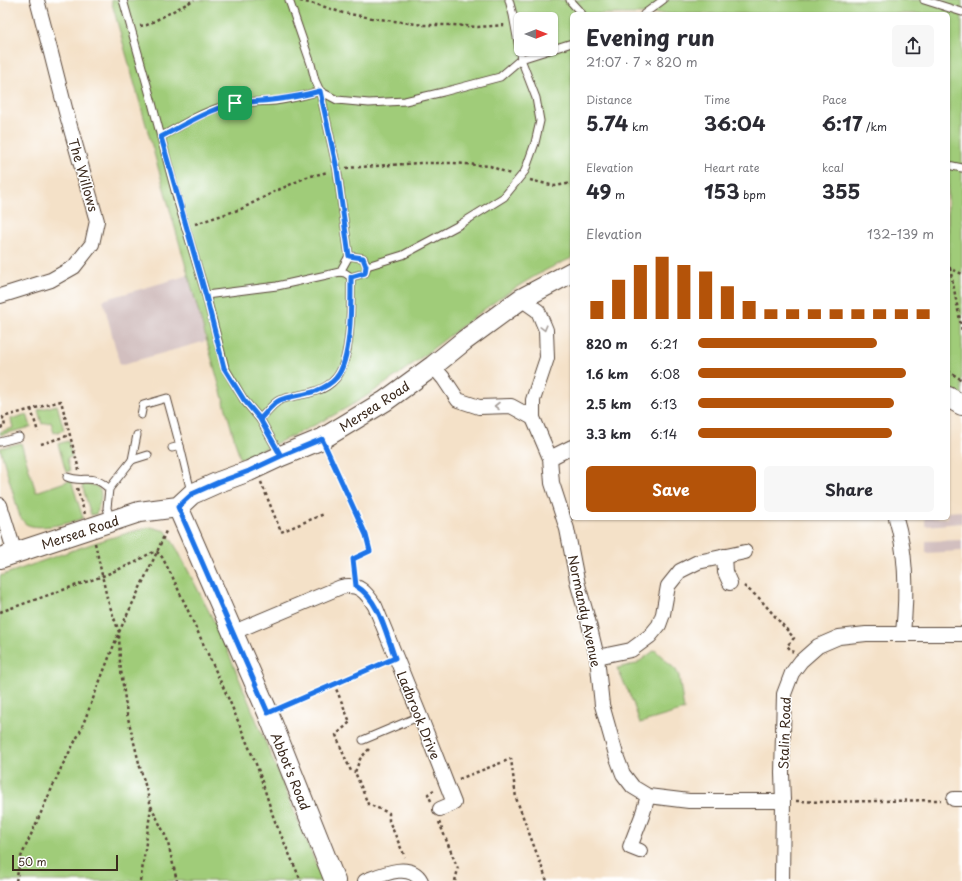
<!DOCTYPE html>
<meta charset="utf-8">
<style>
:root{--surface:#fff;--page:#f7f7f7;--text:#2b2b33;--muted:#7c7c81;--accent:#b45309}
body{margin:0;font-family:"Playpen Sans",sans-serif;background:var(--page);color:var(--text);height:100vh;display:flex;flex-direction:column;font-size:15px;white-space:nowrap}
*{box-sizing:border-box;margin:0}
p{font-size:13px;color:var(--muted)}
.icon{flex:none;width:22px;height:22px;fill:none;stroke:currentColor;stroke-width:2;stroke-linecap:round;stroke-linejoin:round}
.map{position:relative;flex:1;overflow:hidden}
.details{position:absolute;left:570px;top:12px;width:380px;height:508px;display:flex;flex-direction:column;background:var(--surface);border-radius:6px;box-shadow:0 1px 3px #0004}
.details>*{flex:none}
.needle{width:26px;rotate:90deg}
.controls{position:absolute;left:514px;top:12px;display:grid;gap:8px}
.controls a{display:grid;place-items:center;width:44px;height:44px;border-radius:6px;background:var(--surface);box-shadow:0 1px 3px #0004;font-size:20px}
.scale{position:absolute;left:12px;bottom:10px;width:106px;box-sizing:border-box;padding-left:4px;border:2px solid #3b2a1e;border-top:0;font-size:11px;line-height:14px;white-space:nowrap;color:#3b2a1e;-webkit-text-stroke:3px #fff;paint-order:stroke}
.pin{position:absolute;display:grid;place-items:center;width:34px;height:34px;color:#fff;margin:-17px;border-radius:8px;box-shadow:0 2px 6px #0006}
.round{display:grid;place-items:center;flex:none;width:42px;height:42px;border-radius:6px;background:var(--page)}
.headline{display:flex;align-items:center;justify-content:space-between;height:68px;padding:0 16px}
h1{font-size:22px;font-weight:700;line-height:30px}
.stats{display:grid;grid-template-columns:repeat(3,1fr);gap:6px;height:68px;padding:4px 16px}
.stats div{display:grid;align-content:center}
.stats b{font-size:20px;font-weight:700}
.stats small{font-size:11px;font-weight:400}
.stats p{font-size:11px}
.chart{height:112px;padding:8px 16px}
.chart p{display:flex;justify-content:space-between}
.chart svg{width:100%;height:72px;margin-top:4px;stroke:var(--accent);stroke-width:6}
.cta{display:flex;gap:8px;margin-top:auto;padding:8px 16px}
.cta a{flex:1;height:46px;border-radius:6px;background:var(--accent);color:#fff;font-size:16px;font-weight:700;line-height:46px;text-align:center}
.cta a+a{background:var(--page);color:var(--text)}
ul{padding:0 16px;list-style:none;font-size:13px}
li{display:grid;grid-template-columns:64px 48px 1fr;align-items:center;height:30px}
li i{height:10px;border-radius:5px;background:var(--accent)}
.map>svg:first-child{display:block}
</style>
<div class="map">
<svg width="962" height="881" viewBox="0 0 962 881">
<rect width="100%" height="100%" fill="#fff"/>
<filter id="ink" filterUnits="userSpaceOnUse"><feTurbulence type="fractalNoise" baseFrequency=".025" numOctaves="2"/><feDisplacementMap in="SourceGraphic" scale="8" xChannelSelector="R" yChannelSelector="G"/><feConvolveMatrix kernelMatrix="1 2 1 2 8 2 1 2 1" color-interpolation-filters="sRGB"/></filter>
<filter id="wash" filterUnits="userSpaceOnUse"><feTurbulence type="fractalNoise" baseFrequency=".012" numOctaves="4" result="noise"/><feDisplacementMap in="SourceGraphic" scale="16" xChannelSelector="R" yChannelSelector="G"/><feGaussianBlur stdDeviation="0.9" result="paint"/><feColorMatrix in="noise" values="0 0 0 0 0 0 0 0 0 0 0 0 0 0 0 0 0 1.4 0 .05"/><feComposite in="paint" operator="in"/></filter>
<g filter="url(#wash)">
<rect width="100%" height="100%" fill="#f4e1c8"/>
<g fill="#d2bfbf">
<path d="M 189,275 L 206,341 L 120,365 L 103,300 Z"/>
<path d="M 962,511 L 962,523 L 925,526 L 925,518 L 948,518 L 948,512 Z"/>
<path d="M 962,540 L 962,551 L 926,553 L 926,541 Z"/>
</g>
<g fill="#a0cc79" stroke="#6e7b4c" fill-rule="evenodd">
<path d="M 111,0 L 962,0 L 962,395 L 948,386 L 948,14 L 572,14 L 572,258 C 504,286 452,337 392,379 C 346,412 293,437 240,459 ZM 521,19 L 551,19 L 551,49 L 521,49 Z"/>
<path d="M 57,405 L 64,430 L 54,433 L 51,422 L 42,424 L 38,410 Z"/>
<path d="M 27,414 L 31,427 L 0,435 L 0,432 L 13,428 L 11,419 Z"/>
<path d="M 68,441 L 72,457 L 67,458 L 70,471 L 66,472 L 58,444 Z"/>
<path d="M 21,443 L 36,492 L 71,480 L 83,518 C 71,523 38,531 26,524 C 24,523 22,519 20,517 L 0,448 Z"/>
<path d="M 82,485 C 107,482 102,498 96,514 L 91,515 Z"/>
<path d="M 151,527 L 166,531 L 177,549 L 221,635 L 323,881 L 0,881 L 0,576 C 50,559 99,539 151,527 Z"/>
<path d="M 655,650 L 676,670 L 679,676 L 684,710 L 640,723 L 632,700 L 617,668 L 636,664 Z"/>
</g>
</g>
<g filter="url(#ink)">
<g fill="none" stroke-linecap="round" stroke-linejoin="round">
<g stroke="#574538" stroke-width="9">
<g id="lane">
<path d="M 123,0 L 151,99 L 178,202 L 206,295 L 225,368 L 244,400 L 260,419 L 281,456"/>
<path d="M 289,0 L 311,64 L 315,80 L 320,91 L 337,100 L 369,103 L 405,101 L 443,92 L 500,77 L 521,59 L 513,15 L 509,0"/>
<path d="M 570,0 L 571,2 L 582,14"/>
<path d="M 924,0 L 962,12"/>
<path d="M 644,14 L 663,0"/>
<path d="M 161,137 C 180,126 200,113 221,107 C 239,101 257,102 275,101 C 291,99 306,95 320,91 L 337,169 L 349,256"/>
<path d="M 948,165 L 962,168"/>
<path d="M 349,256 L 363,258 L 367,266 L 365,273 L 351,277 L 345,273 L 340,272 Z"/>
<path d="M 367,266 L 403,255 L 459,225 L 504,197 L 525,171 L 535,143 L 540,121 L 536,98 L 521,59 L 572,43"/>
<path d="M 206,295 L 277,286 L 340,272"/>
<path d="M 141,415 L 143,405 L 167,398 L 180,446"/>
<path d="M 260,419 C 266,413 273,403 280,400 C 291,396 304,395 316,391 C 323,389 331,384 336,378 C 352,360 351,302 351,277"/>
<path d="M 0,442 L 19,437"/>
<path d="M 172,448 L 180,446 L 191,492"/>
<path d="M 132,460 L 137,435"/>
<path d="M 67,477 C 84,484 92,472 109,489"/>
<path d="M 111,521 L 107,508 L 109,489 L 132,460 L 148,455"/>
<path d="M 363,740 L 420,716"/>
</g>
</g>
<g stroke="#574538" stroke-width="16">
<g id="street">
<path d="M 0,296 L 51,280 L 74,267 L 92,244 L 97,221 L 66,112 L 51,53 L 37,0"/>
<path d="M 521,299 L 538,311 L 546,330 L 547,358 L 533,400 L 533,418 L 550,458 L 552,483 L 567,529 L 578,585 L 588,620 L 597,657 L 602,705 L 617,758 L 623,774 L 633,787 L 648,796 L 689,801 L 783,801"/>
<path d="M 433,366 L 444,379 L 458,400 L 479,407 L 511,406 L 533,418"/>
<path d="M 550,458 L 572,447"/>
<path d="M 0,505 L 15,553"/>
<path d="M 896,518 C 907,555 907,595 903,633"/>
<path d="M 724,556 L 725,572 L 730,583"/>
<path d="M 234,632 L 341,587 C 359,583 366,592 375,606 L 420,716 L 454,803 L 440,809"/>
<path d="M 597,657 L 631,650 L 650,636 L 659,625 L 663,614 L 668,586 L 680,571 L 698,562 L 745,552"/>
<path d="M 954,799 L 962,799"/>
<path d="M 640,851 L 630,847 L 642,816 L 648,796"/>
<path d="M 365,881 C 381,875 410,861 421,881"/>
<path d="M 782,881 L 783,801 L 782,773 L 784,694 L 792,673 L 801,661 L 818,646 L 839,637 L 866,634 L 962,634"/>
</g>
</g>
<g stroke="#574538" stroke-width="22">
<g id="secondary">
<path d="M 948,397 L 962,405"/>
<path d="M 178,507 L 268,713 L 335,881"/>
<path d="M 0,558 L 139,512 L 178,507 L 192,494 L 219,482 L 249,471 L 281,456 L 322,439 L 385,401 L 433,366 L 465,340 L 521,299 L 572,272"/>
</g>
</g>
<g stroke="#574538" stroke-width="2.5" stroke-dasharray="3 3" stroke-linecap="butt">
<path d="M 300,1 L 319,5 L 343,13 L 372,18 L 424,25 L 453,25 L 478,27 L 506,25"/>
<path d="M 140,26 L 147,25 L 194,0"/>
<path d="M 346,168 L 420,163 L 453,163 L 490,166 L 510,174"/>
<path d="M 530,180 L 555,186 L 572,183"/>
<path d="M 195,224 L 241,209 L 278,190 L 307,177 L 328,172"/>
<path d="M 948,267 L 962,274"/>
<path d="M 950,268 L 962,331"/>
<path d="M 948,371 L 962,380"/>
<path d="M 31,409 L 38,432"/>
<path d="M 0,428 L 5,426 L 3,417 L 61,401 L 79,470"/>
<path d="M 41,444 L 70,435"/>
<path d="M 329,454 L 366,535 L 370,551 L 353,559 L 355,574"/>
<path d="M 261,482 L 281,532 L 324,514"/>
<path d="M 77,488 L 85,514"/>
<path d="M 95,543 L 107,598 L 119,632 L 120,663 L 127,714 L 140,767 L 151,806 L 167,839 L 177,881"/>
<path d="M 744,586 L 759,598 L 794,638 L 787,646 L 793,652"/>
<path d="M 0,612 L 103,576 C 114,571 125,567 136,562 C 143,558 149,552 157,552 L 162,557 L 173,578 L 230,702 L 258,769 L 274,819 L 301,881"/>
<path d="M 334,684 L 350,722 L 336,735 L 343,753 L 351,771 L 355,772"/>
<path d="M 282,706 L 384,663"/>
<path d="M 369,749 L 360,759 L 355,772 L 368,804 L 389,813 L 389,821 L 405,857"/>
<path d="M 459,779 L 511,759 L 516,798 L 547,881"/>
<path d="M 431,801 L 428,794 L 434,790"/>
<path d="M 796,801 L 821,802 L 941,800"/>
<path d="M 439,822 L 458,869 L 455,881"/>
<path d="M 16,881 L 21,857 L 62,766 L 80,732 L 119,632 L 157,552 L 166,531"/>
<path d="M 140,881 L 142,871 L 151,807"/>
</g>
<use href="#lane" stroke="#fff" stroke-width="7"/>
<use href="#street" stroke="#fff" stroke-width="14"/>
<use href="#secondary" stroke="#fff" stroke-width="20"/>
</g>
<defs><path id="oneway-chevron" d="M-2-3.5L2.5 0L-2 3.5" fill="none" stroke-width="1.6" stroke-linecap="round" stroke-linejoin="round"/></defs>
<g stroke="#a79f9a">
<use href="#oneway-chevron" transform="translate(544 328) rotate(75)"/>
<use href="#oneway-chevron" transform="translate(497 406) rotate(180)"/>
</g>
</g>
<g fill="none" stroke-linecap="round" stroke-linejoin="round" filter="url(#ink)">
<g stroke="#fff" stroke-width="8">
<path id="route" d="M 235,103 C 208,110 185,124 161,137 L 206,296 L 224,368 L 244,400 L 260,419 L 281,456 L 249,471 L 219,482 L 192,494 L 178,507 L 268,713 L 395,658 C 386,634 379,599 356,586 L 353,559 L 370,551 L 366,535 L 322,439 L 281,456 L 260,419 C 266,413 273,403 280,400 C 291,396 304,395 316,391 C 323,388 331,384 336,378 C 352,360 351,302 351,277 L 365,273 L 366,266 L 363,258 L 349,256 L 337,169 L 320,91 C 291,99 265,101 235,103"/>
</g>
<use href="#route" stroke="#1a73e8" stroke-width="5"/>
</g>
<g text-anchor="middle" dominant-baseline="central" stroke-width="3" stroke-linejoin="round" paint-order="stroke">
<g font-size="13" fill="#3b2a1e" stroke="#fff">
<text transform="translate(84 175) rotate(74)">The Willows</text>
<text transform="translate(374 406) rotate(-33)">Mersea Road</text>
<text transform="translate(80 532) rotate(-18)">Mersea Road</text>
<text transform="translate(585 611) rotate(78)">Normandy Avenue</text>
<text transform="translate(419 715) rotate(68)">Ladbrook Drive</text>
<text transform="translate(784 733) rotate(-88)">Stalin Road</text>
<text transform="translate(291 771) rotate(68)">Abbot's Road</text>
</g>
</g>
</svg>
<div class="controls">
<a><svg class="needle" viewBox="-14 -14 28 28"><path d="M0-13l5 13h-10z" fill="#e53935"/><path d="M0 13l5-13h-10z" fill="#7c7c81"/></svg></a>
</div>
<div class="scale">50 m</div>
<div class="pin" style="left:235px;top:103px;background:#1e9e55"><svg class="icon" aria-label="arrive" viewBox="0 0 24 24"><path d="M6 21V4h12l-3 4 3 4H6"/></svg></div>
<section class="details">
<div class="headline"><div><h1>Evening run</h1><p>21:07 · 7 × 820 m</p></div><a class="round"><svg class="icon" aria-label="share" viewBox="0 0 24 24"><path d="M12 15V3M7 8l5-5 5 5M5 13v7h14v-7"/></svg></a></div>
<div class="stats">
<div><p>Distance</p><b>5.74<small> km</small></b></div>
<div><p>Time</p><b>36:04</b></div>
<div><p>Pace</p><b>6:17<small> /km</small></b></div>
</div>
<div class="stats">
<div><p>Elevation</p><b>49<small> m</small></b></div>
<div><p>Heart rate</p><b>153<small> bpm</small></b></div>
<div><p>kcal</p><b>355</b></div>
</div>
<div class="chart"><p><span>Elevation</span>132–139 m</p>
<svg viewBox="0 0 160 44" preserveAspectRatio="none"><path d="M5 44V33M15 44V20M25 44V11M35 44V6M45 44V11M55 44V15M65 44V24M75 44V33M85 44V38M95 44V38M105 44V38M115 44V38M125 44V38M135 44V38M145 44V38M155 44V38"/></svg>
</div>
<ul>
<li><b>820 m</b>6:21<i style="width:76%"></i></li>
<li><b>1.6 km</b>6:08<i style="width:88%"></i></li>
<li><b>2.5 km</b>6:13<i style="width:83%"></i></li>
<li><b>3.3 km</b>6:14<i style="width:82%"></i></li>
</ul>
<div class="cta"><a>Save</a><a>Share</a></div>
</section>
</div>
